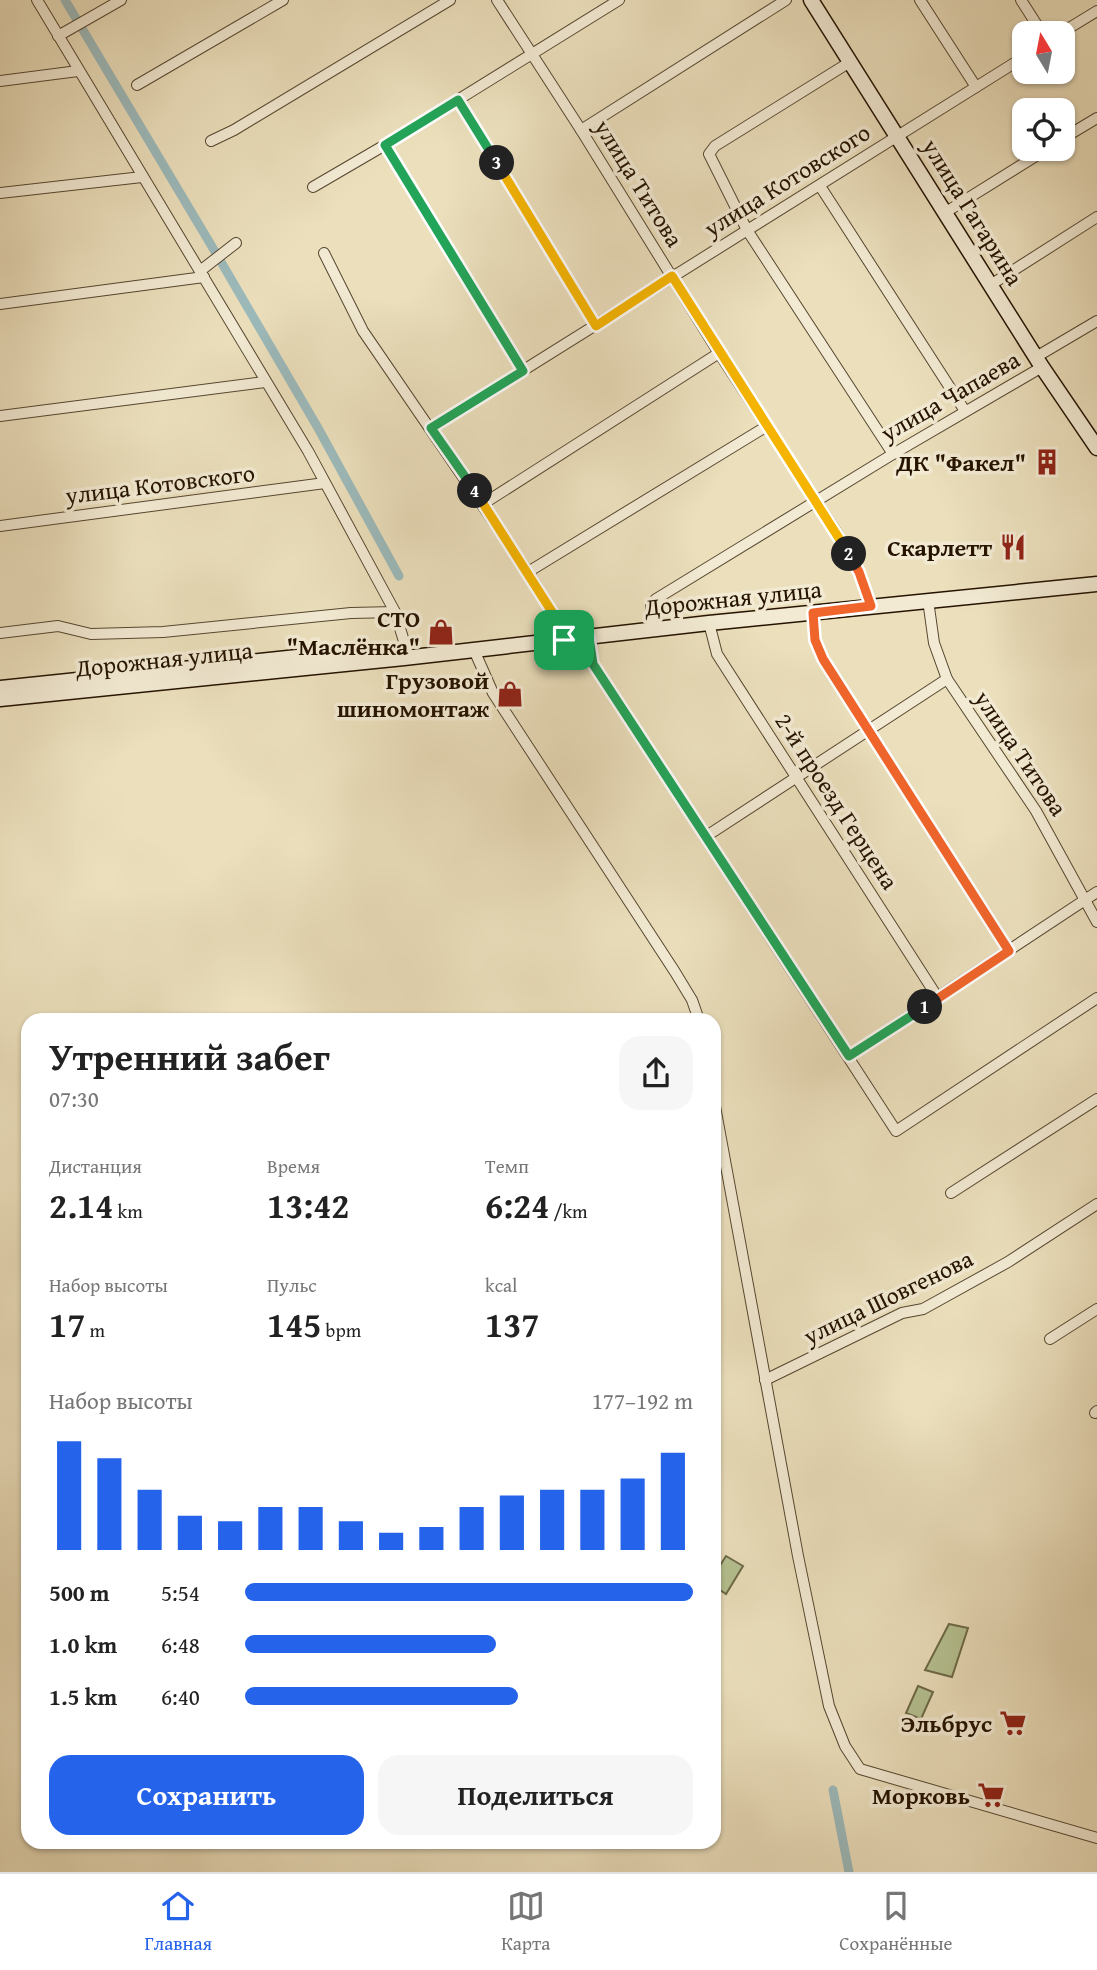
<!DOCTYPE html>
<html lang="ru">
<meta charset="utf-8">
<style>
:root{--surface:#fff;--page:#f6f6f6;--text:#222;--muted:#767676;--line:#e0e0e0;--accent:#2563eb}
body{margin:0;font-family:"Gentium Book Plus",serif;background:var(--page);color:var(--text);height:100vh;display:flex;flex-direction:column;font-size:26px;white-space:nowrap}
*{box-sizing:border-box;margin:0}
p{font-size:23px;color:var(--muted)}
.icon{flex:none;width:38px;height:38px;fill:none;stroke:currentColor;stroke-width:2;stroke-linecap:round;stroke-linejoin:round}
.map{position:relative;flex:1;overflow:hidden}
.sheet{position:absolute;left:21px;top:1013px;width:700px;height:836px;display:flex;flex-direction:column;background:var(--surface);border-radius:21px;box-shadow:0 2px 5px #0004}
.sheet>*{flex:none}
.needle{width:46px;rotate:350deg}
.controls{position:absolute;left:1012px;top:21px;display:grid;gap:14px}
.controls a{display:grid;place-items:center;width:63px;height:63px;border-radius:14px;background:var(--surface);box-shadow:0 2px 5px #0004;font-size:35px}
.pin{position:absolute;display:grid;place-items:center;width:60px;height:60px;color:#fff;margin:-30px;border-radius:14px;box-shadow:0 4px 10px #0006}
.km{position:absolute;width:35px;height:35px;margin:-18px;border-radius:50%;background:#222;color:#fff;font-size:19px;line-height:35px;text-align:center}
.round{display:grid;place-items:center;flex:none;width:74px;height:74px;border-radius:21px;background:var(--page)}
.overview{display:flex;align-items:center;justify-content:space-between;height:119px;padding:0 28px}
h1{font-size:38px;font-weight:600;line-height:52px}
.stats{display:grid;grid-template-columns:repeat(3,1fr);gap:10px;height:119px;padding:7px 28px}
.stats div{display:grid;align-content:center}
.stats b{font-size:35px;font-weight:600}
.stats small{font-size:19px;font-weight:400}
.stats p{font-size:19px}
.chart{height:196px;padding:14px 28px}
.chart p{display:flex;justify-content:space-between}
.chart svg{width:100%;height:126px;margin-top:7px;stroke:var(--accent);stroke-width:6}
.button{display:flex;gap:14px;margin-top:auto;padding:14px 28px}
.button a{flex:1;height:80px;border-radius:21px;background:var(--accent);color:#fff;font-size:28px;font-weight:600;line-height:80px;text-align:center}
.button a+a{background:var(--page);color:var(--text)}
ul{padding:0 28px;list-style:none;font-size:23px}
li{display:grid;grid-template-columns:112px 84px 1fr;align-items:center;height:52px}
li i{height:18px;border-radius:9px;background:var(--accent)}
.tabs{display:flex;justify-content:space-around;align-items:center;height:98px;border-top:2px solid var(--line);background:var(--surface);font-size:19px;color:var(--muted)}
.tabs a{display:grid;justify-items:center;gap:4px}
.tabs .on{color:var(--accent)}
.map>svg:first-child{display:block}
</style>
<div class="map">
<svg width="1097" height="1872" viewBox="0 0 1097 1872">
<rect width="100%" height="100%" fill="#ebdfbc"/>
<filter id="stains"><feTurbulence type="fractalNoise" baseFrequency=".00286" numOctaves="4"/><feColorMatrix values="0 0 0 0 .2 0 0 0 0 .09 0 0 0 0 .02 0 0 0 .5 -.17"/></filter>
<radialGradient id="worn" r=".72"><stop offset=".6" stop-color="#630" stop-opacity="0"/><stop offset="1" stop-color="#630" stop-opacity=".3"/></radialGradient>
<g fill="#b6c292" stroke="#6e6a49" stroke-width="2">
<path d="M 726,1556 L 743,1566 L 726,1594 L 714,1586 L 714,1575 Z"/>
<path d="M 949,1624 L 968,1628 L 952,1677 L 925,1670 Z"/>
<path d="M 918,1686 L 933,1692 L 921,1719 L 906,1713 Z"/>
</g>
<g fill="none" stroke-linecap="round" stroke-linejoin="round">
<g stroke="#9cbabb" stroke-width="9">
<path d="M 65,0 L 217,255 L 318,428 L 399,576"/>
<path d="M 833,1790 L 849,1872"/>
</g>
<g stroke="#56462f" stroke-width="12">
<g id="street">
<path d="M 37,0 L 308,451 L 395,612 L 407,651"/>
<path d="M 497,0 L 581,130 L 719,353 L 835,530 L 859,572 L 871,606"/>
<path d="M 920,0 L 976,87"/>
<path d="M 1021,0 L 1042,33"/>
<path d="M 1061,33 L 1097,11"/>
<path d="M 58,36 L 121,0"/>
<path d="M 850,62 L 715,146 L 709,154 L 747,230 L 893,454"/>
<path d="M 0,81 L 78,71"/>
<path d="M 137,85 L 283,0"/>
<path d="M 458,100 L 596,326"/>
<path d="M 581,130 L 786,0"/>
<path d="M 1062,139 L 1097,118"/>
<path d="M 211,141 L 234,130 L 450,0"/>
<path d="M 385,145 L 523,371"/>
<path d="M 820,186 L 965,411"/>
<path d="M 313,187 L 385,145 L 619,0"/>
<path d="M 0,193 L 142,177"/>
<path d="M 946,212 L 1047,149"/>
<path d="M 324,253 L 363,331 L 528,572 L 554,615 L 564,640"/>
<path d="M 200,271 L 236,243"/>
<path d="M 992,284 L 1097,217"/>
<path d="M 0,304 L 204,277"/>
<path d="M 1036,357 L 1097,321"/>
<path d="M 0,416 L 265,382"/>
<path d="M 431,428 L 1024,57"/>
<path d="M 483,504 L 719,353"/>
<path d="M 0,526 L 325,483"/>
<path d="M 528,572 L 767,426"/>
<path d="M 928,600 L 934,643 L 947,679 L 1036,811 L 1097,922"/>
<path d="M 813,613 L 815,640 L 823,659 L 1009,951"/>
<path d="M 709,623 L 717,654 L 938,998"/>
<path d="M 652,629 L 651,605 L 656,599 L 893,454 L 1042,367"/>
<path d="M 0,633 L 58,626 L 91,634 L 163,632 L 351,613 L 395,612"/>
<path d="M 589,637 L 593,664 L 896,1131 L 1097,998"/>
<path d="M 474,650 L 493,693 L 675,972 L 692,1000 L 699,1020"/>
<path d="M 705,837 L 947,679"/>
<path d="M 849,1056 L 1097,892"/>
<path d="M 714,1101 L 798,1556 L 829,1706 L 845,1746 L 860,1769 L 1097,1838"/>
<path d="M 951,1193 L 1097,1099"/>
<path d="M 1050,1339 L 1097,1309"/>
<path d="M 765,1380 L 902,1313 L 923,1309 L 1008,1262 L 1097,1204"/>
<path d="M 1095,1413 L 1097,1411"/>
</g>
</g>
<g stroke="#251300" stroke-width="17">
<g id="secondary">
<path d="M 811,0 L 1042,367 L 1097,448"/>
<path d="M 0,688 L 335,653 L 366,652"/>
<path d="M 0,699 L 404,658 L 709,623 L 1097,584"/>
</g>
</g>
<use href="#street" stroke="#f2ead3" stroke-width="10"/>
<use href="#secondary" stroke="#f2ead3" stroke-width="14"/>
</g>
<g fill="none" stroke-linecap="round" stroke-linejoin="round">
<g stroke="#fff" stroke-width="14">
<path id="split-1" d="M 564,640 L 589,638 L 593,664 L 849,1056 L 925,1007"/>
</g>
<g stroke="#fff" stroke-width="14">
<path id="split-2" d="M 849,554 L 859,572 L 871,606 L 813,613 L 815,640 L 823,659 L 1009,951 L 925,1007"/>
</g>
<g stroke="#fff" stroke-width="14">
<path id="split-3" d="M 497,163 L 596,326 L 672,276 L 849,554"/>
</g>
<g stroke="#fff" stroke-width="14">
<path id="split-4" d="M 475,491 L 431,428 L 523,371 L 385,145 L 458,100 L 497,163"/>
</g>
<g stroke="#fff" stroke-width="14">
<path id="split-5" d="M 475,491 L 554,615 L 564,640"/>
</g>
<use href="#split-1" stroke="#22a559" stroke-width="9"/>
<use href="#split-2" stroke="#f0652b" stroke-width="9"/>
<use href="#split-3" stroke="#f5b400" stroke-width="9"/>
<use href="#split-4" stroke="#22a559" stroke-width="9"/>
<use href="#split-5" stroke="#f5b400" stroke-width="9"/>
</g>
<defs>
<g id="building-bare" transform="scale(2.1)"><path d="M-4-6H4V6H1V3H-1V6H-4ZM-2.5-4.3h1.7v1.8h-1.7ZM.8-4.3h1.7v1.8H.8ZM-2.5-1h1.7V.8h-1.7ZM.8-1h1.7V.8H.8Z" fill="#8f2418" stroke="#f2ead3" stroke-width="2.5" paint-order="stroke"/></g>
<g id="restaurant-bare" transform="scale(2.1)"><path d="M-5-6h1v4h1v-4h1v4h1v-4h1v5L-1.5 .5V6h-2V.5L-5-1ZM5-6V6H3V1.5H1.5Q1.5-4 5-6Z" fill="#8f2418" stroke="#f2ead3" stroke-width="2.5" paint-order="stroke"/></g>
<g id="shop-bare" transform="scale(2.1)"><path d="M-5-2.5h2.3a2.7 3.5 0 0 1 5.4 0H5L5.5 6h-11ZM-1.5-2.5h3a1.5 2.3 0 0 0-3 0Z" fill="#8f2418" stroke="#f2ead3" stroke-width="2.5" paint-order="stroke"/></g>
<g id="supermarket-bare" transform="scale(2.1)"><path d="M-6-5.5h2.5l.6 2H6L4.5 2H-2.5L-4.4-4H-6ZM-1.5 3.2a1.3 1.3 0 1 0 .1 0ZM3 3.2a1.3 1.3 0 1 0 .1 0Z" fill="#8f2418" stroke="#f2ead3" stroke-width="2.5" paint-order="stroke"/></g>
</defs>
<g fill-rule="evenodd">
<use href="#building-bare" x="1047" y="462"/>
<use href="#restaurant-bare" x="1013" y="547"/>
<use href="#shop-bare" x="441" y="632"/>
<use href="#shop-bare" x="510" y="694"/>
<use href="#supermarket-bare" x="1013" y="1723"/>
<use href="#supermarket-bare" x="991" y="1795"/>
</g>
<g text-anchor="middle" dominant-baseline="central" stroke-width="7" stroke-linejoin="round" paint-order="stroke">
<g font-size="24" fill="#251300" stroke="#f2ead3">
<text transform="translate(787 180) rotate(-32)">улица Котовского</text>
<text transform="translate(639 183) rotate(58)">улица Титова</text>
<text transform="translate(973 212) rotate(58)">улица Гагарина</text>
<text transform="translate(950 396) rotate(-30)">улица Чапаева</text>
<text transform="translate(160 484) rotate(-7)">улица Котовского</text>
<text transform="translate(733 598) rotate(-6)">Дорожная улица</text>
<text transform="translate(164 659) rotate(-6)">Дорожная улица</text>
<text transform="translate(1021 753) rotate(56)">улица Титова</text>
<text transform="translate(837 801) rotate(57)">2-й проезд Герцена</text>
<text transform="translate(888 1297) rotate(-26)">улица Шовгенова</text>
</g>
<g font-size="24" font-weight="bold" fill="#251300" stroke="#f2ead3" text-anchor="end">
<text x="1026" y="462">ДК "Факел"</text>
<text x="992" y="547">Скарлетт</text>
<text x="420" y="618">СТО<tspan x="420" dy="28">"Маслёнка"</tspan></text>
<text x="489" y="680">Грузовой<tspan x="489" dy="28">шиномонтаж</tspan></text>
<text x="992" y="1723">Эльбрус</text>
<text x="970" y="1795">Морковь</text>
</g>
</g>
<rect width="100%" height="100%" filter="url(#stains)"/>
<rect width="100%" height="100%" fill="url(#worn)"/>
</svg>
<div class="controls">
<a><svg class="needle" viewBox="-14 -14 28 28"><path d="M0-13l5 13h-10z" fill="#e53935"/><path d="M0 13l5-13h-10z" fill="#767676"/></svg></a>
<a><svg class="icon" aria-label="locate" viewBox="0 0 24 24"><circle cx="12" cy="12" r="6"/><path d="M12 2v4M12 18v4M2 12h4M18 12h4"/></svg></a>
</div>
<div class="pin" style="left:564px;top:640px;background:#1e9e55"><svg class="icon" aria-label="arrive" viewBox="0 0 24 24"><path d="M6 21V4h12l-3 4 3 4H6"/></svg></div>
<b class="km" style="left:925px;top:1007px">1</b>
<b class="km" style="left:849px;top:554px">2</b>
<b class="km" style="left:497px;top:163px">3</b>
<b class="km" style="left:475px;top:491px">4</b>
<section class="sheet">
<div class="overview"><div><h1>Утренний забег</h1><p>07:30</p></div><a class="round"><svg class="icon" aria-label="share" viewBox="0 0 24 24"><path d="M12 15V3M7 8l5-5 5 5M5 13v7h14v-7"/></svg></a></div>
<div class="stats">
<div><p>Дистанция</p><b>2.14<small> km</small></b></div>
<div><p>Время</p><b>13:42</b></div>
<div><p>Темп</p><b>6:24<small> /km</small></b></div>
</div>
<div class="stats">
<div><p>Набор высоты</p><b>17<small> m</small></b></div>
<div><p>Пульс</p><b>145<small> bpm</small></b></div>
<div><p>kcal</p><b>137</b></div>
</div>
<div class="chart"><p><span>Набор высоты</span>177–192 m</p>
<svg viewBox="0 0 160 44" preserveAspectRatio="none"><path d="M5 44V6M15 44V12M25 44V23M35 44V32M45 44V34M55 44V29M65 44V29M75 44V34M85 44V38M95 44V36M105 44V29M115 44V25M125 44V23M135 44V23M145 44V19M155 44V10"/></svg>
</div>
<ul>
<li><b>500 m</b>5:54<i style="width:100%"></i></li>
<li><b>1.0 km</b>6:48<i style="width:56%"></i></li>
<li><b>1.5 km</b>6:40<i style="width:61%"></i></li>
</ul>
<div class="button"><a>Сохранить</a><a>Поделиться</a></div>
</section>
</div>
<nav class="tabs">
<a class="on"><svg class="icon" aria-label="home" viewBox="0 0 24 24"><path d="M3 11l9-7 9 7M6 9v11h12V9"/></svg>Главная</a>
<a><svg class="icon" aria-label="map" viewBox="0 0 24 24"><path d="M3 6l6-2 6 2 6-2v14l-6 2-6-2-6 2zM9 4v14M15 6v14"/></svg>Карта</a>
<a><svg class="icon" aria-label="saved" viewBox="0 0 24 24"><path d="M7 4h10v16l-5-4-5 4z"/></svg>Сохранённые</a>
</nav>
